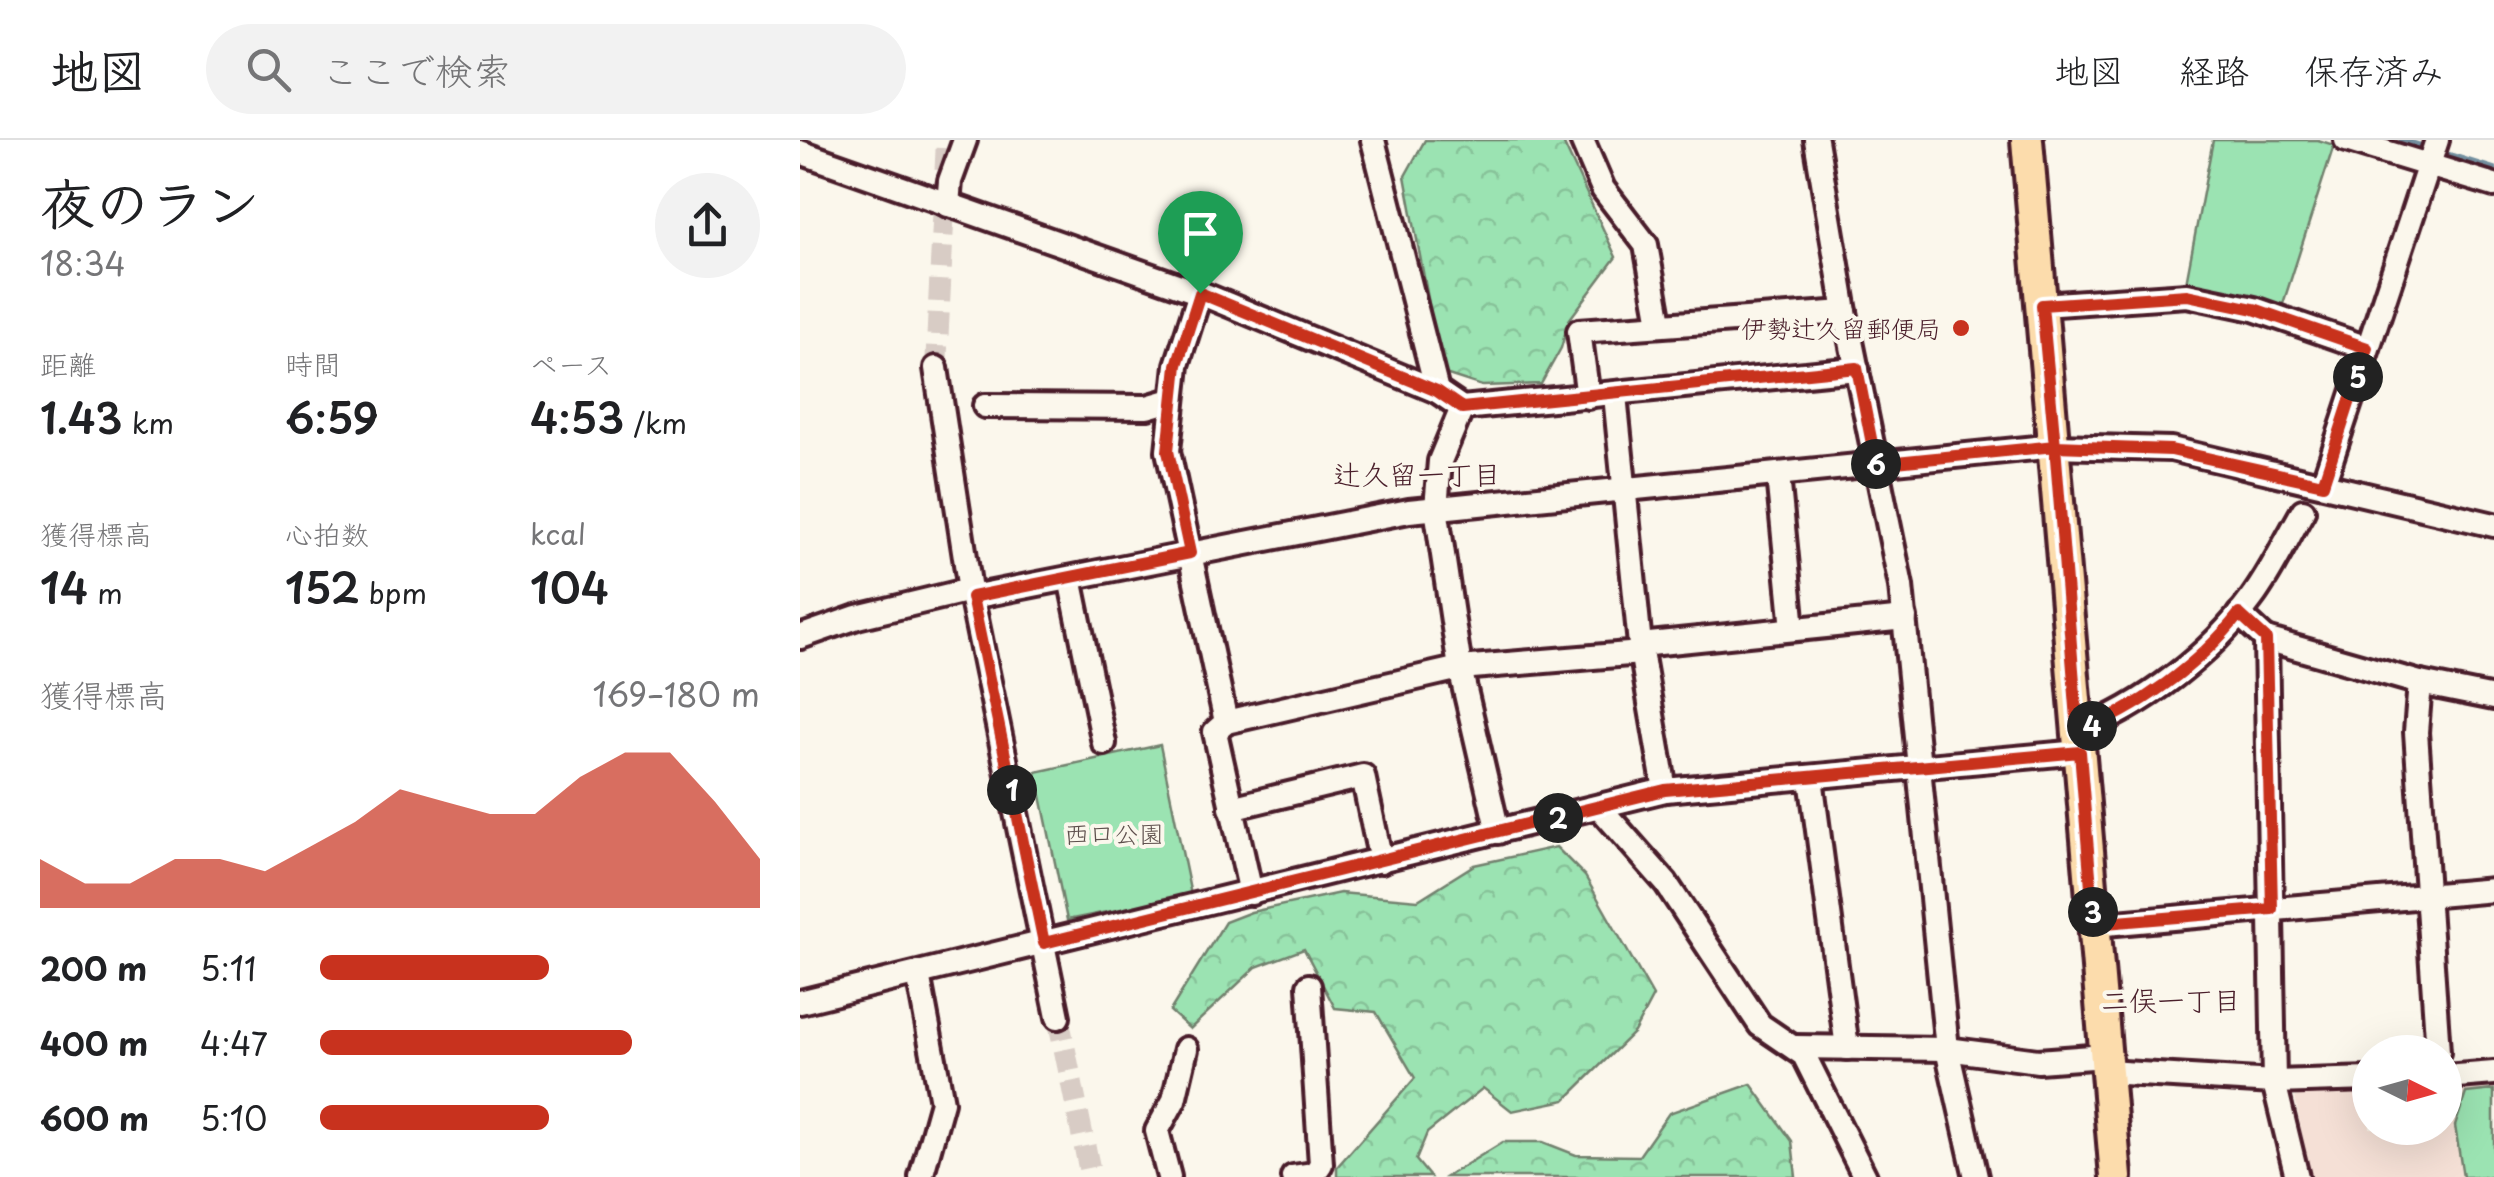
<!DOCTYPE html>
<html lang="ja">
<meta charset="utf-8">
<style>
:root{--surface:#fff;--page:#f2f2f2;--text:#202124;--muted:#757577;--line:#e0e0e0;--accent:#c8321e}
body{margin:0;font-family:"Playpen Sans","Klee One",sans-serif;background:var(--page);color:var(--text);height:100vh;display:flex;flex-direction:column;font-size:38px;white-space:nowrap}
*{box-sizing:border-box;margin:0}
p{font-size:32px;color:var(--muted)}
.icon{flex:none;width:55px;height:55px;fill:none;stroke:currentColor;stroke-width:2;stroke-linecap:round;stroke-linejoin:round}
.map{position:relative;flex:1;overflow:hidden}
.details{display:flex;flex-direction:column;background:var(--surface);width:800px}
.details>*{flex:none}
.needle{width:65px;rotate:95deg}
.buttons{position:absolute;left:1552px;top:895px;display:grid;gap:20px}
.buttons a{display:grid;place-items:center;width:110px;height:110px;border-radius:50%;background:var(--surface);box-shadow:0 10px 40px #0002;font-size:50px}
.pin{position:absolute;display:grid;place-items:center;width:85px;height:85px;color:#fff;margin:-102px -42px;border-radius:50% 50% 50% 0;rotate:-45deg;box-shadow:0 0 10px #0007}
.pin .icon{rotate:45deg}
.km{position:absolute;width:50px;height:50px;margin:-25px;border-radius:50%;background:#222;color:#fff;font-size:28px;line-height:50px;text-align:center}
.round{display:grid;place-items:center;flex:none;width:105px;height:105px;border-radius:52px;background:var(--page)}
.overview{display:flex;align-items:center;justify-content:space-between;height:170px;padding:0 40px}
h1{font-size:55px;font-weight:600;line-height:75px}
.metrics{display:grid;grid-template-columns:repeat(3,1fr);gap:15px;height:170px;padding:10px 40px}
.metrics div{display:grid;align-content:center}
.metrics b{font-size:42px;font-weight:600}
.metrics small{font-size:28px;font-weight:400}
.metrics p{font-size:28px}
.chart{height:280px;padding:20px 40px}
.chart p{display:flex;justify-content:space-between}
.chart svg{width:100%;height:180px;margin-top:10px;fill:var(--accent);opacity:.7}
ul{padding:0 40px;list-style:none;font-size:32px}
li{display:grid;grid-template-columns:160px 120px 1fr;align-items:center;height:75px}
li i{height:25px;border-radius:12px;background:var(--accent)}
header{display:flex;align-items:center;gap:60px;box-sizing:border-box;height:140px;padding:0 50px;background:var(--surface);border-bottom:2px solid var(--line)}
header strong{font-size:48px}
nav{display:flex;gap:55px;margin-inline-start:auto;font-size:35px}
.search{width:700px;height:90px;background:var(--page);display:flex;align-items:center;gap:25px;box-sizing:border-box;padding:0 35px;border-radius:55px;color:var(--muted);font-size:38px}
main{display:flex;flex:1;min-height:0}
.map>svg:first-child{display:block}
</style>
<header>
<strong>地図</strong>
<div class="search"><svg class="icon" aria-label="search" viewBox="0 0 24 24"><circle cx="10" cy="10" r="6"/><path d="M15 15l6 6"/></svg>ここで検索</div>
<nav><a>地図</a><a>経路</a><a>保存済み</a></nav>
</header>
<main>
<section class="details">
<div class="overview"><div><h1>夜のラン</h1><p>18:34</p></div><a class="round"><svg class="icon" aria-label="share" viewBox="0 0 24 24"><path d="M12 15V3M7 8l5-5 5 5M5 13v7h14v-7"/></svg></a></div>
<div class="metrics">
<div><p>距離</p><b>1.43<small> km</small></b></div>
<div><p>時間</p><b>6:59</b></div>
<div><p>ペース</p><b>4:53<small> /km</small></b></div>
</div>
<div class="metrics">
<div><p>獲得標高</p><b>14<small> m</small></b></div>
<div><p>心拍数</p><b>152<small> bpm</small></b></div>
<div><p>kcal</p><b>104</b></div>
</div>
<div class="chart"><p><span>獲得標高</span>169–180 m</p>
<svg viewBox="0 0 160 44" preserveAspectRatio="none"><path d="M0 44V32L10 38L20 38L30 32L40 32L50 35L60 29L70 23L80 15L90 18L100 21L110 21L120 12L130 6L140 6L150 18L160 32V44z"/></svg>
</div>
<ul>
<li><b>200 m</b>5:11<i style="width:52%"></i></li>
<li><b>400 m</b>4:47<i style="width:71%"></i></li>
<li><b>600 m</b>5:10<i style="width:52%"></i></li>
</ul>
</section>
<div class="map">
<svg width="1694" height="1037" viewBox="0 0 1694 1037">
<defs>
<pattern id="forest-crowns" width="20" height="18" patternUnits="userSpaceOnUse" patternTransform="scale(2.5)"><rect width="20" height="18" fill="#9be3b2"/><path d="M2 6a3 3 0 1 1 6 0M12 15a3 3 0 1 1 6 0" fill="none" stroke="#87c299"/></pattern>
</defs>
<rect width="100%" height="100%" fill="#fbf7ec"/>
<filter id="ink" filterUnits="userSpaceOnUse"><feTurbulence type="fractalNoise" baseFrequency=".01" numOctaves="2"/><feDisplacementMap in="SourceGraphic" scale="20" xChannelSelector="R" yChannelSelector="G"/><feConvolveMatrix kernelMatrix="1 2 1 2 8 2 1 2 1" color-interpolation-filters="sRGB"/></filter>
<g filter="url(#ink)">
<path fill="#f5e0d6" d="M 1694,942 L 1694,1037 L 1510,1037 L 1495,958 L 1504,952 L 1570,949 L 1570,988 L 1645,988 L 1645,945 Z"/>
<g fill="url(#forest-crowns)" stroke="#72816e" stroke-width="2.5">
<path d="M 625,0 L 762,0 L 816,117 L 769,180 L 761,208 L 741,244 L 682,246 L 642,233 L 605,36 Z"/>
<path d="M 756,707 L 785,736 L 853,856 L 834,892 L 765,960 L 712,971 L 683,948 L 627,993 L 616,1020 L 630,1037 L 537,1037 L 537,1027 L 615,938 L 576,872 L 535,868 L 504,809 L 456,827 L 390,889 L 370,871 L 425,782 L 451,772 L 540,753 L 618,760 L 674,725 Z"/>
<path d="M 951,944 L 992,1001 L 996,1037 L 646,1037 L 703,1002 L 743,1002 L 776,1015 L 839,1016 L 869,973 Z"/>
</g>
<g fill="#9be3b2" stroke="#72816e" stroke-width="2.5">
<path d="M 1413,0 L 1518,0 L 1534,5 L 1482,167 L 1386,143 Z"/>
<path d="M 360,605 L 391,755 L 267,780 L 236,632 Z"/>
<path d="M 1694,950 L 1694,1037 L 1663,1037 L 1655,986 L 1666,953 Z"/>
</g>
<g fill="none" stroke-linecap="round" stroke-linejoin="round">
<path stroke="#728f9f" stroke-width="6" d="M 1602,0 L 1694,29"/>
<g stroke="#d8ccc5" stroke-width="22" stroke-dasharray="22 11" stroke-linecap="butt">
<path d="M 136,228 L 147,0"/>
<path d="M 258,877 L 291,1037"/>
</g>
<g stroke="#4a1f2b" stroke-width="30">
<g id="minor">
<path d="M 573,0 L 637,251"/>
<path d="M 782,0 L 803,49 L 846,105 L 860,183"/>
<path d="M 1016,0 L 1045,172 L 1101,446 L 1147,909 L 1176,1037"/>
<path d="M 1546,0 L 1694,45"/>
<path d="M 0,12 L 400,153 L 637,251 L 662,268 L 1057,229"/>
<path d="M 148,65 L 150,41 L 165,0"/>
<path d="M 400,153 L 377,225 L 368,311 L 426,582 L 415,592 L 451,753"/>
<path d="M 1242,165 L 1387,155 L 1454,169 L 1567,208"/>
<path d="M 136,228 L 170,450 L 258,877"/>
<path d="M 815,255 L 840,505 L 865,650"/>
<path d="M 788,257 L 779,191 L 1045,172"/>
<path d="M 185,266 L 347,267 L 371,260"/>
<path d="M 662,268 L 640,321 L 636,368 L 660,528 L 698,692"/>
<path d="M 978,335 L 993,489"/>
<path d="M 1523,344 L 1637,0"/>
<path d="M 270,438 L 304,603"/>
<path d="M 172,457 L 609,371 L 1255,306 L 1371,309 L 1694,385"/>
<path d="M 1439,474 L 1466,499 L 1474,942 L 1497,1037"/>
<path d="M 0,497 L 57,477 L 170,450"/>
<path d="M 1466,499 L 1620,543 L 1694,558"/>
<path d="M 840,505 L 1105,478"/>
<path d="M 1620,543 L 1616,592 L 1638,912"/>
<path d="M 426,582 L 660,528 L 841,513"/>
<path d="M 1278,591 C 1343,567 1411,514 1452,458 C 1472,431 1486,400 1503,371"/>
<path d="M 1011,638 L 1047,908"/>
<path d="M 431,668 L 563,636 L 581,721"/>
<path d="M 800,668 L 866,743 L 960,885 L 1004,915 L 1065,1037"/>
<path d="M 1294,785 L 1694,750"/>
<path d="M 118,834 L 142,962 L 121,1037"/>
<path d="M 0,862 L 865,650 L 1280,612"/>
<path d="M 995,907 L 1147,909 L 1238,921 L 1305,916"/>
<path d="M 1306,932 L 1474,942 L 1570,939"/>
<path d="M 1645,937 L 1694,933"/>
<path d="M 369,1037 L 357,991 L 374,960 L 386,909"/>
<path d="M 493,1037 L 514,1034 L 521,1024 L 509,846"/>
</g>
</g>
<g stroke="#4a1f2b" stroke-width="38">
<path id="major" d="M 1227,0 L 1316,1037"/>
</g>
<use href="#minor" stroke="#fbf7ec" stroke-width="22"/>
<use href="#major" stroke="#fcdcac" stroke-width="30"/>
</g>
</g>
<g fill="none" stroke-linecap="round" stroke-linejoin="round" filter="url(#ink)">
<g stroke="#fff" stroke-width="20">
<path id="route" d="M 400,153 L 377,225 L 368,311 L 390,413 L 172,457 L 244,803 L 865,650 L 1280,612 L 1294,784 L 1472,769 L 1466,499 L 1439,474 C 1400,524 1337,570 1278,592 L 1255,306 L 1371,310 L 1523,344 L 1567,208 L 1454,169 L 1387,155 L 1242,165 L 1255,306 L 1076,324 L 1057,228 L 662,268 L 637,251 L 400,153"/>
</g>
<use href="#route" stroke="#c8321e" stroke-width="12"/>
</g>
<circle fill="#c8321e" stroke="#fbf7ec" stroke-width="4" cx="1161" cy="188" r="10"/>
<g text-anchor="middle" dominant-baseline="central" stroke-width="8" stroke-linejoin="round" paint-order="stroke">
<g font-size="25" fill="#4a1f2b" stroke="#fbf7ec" text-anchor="end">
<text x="1141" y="188">伊勢辻久留郵便局</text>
</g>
<g font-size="25" fill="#5e504d" stroke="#fbf7ec">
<text x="314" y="693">西口公園</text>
</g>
<g font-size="28" fill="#4a1f2b" stroke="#fbf7ec">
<text x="617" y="333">辻久留一丁目</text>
<text x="1371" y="859">二俣一丁目</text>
</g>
</g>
</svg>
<div class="buttons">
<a><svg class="needle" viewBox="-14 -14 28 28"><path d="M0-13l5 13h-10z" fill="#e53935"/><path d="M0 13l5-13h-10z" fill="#757577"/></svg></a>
</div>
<div class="pin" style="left:400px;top:153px;background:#1e9e55"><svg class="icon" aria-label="arrive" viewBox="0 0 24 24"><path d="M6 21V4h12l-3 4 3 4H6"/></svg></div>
<b class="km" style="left:212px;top:650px">1</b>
<b class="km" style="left:758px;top:678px">2</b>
<b class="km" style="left:1293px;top:772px">3</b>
<b class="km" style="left:1292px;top:586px">4</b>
<b class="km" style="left:1558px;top:237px">5</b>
<b class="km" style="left:1076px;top:324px">6</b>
</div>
</main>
